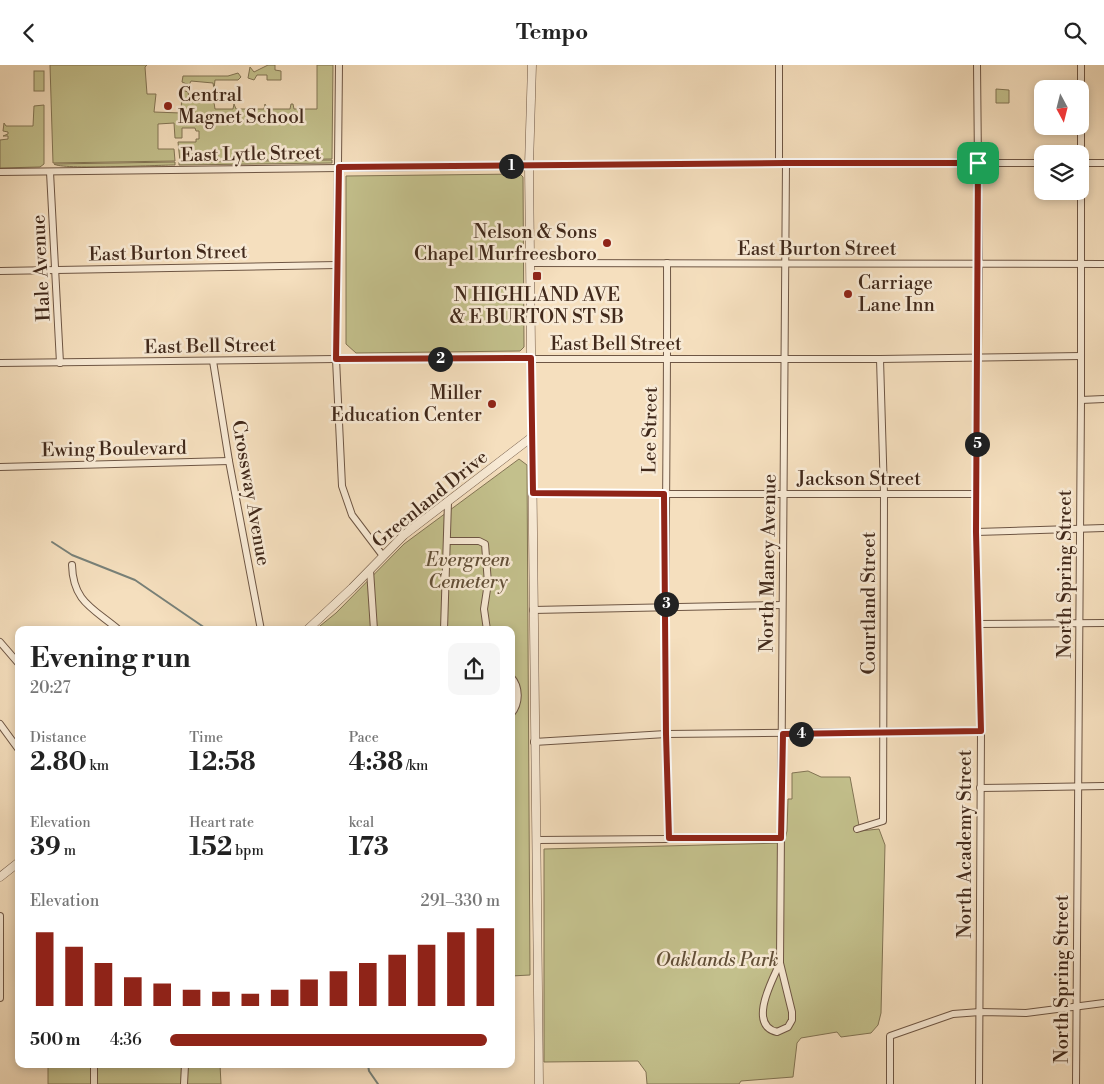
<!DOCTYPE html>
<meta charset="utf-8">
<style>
:root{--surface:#fff;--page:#f6f6f6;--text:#222;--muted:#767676;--accent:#8f2418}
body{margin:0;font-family:"Libre Bodoni",serif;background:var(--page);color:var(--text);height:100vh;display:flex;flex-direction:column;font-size:19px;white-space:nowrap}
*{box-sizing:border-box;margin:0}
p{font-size:16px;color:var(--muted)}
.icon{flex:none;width:28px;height:28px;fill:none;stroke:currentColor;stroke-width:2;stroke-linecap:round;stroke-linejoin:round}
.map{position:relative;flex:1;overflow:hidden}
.sheet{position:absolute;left:15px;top:561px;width:500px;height:442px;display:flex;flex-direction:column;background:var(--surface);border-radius:10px;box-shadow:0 2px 8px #0003}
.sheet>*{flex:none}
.needle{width:32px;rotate:173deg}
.buttons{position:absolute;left:1034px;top:15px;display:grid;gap:10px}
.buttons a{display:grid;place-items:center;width:55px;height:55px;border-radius:10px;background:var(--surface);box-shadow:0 2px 8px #0003;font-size:25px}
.pin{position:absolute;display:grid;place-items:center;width:42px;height:42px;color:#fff;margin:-21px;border-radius:10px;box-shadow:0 2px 8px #0006}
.km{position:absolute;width:25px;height:25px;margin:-12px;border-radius:50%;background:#222;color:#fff;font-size:14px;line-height:25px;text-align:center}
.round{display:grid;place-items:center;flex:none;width:52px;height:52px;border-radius:10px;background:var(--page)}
.overview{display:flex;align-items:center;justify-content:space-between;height:85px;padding:0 15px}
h1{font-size:28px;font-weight:700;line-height:38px}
.stats{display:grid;grid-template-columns:repeat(3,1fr);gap:8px;height:85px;padding:5px 15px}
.stats div{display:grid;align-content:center}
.stats b{font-size:25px;font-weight:700}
.stats small{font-size:14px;font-weight:400}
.stats p{font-size:14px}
.chart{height:140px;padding:10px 15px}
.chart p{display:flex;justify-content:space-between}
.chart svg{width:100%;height:90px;margin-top:5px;stroke:var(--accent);stroke-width:6}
ul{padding:0 15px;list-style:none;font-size:16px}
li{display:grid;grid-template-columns:80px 60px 1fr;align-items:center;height:38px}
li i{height:12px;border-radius:6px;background:var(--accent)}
header{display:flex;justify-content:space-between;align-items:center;height:65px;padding:0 15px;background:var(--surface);font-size:22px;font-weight:700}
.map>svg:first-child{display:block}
</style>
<header><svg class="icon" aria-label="back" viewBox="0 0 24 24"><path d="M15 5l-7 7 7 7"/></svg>Tempo<svg class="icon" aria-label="search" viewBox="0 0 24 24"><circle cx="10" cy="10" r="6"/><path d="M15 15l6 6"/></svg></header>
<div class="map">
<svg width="1104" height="1019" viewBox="0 0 1104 1019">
<rect width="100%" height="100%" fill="#f5dfbe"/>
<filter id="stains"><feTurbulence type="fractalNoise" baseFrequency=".004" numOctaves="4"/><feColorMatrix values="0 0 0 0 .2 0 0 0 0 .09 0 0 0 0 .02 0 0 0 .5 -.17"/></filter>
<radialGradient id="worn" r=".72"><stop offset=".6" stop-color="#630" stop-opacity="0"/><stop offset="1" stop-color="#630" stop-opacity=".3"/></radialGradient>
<g fill="#c3c08c" stroke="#827454">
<path d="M 50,0 L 147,0 L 145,2 L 147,29 L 156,29 L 154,47 L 181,48 L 182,25 L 188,27 L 189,32 L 211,35 L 213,31 L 215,44 L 233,44 L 234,39 L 236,44 L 264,44 L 265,39 L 268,44 L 290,44 L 291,39 L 293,39 L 294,44 L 317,44 L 317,0 L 333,0 L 332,94 L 180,96 L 178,77 L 196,77 L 196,74 L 199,74 L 199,66 L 196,66 L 195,63 L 182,63 L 182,73 L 175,73 L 174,58 L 158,59 L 158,84 L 174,84 L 175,96 L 53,98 Z"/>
<path d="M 268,0 L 275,0 L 275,5 L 281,6 L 281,15 L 267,15 L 267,10 L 257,10 L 254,15 L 248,13 L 250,2 L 254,7 Z"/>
<rect x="34" y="6" width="10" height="20"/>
<path d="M 238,8 L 241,12 L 238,15 L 215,15 L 214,24 L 213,18 L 191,16 L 189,20 L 182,17 L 183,11 L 228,11 Z"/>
<path d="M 996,24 L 1009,25 L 1009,38 L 996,38 Z"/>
<path d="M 44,40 L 44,99 L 40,102 L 0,103 L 0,75 L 8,74 L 8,71 L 3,71 L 8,69 L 8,67 L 3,66 L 4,58 L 6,61 L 33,61 L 34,41 Z"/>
<path d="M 332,95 L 332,98 L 179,100 L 179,97 Z"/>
<path d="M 175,97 L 175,100 C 158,100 61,105 54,99 Z"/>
<path d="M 520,109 L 523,112 L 524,282 L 520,286 L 356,288 L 346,279 L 346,111 Z"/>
<path d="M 519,394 L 527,400 L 530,910 L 511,911 L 511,565 L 315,565 L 336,548 L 404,479 Z"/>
<path d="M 808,706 L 821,712 L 850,712 L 860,766 L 879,764 L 885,780 L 881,948 L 878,960 L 871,968 L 841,972 L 837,967 L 801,973 L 797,978 L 793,1012 L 741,1016 L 739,1019 L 647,1019 L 646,1007 L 638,996 L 544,997 L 544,784 L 784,778 L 787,766 L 788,734 L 792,734 L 792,708 Z"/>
<path d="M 48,1000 L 220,1000 L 221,1019 L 48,1019 Z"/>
</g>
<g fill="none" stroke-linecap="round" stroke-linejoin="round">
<g stroke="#788179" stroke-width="2">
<path d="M 52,477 L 72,490 L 135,515 L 208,565"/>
<path d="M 368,1000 L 369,1006 L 378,1019"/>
</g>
<g stroke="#6e5644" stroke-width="8">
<g id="minor">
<path d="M 339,0 L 336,294 L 342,421 L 352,450 L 383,491"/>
<path d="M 779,0 L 779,98"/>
<path d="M 977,0 L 979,198 L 976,467 L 981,666 L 979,1019"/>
<path d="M 1080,98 L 1104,98"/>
<path d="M 0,107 L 779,98 L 1042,98"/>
<path d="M 50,107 L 60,298"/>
<path d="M 530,198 L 1104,199"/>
<path d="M 667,198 C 668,390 662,581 669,773"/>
<path d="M 0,206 L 337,200"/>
<path d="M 213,296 L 229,396 L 261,565"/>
<path d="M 0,298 L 336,294 L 880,294 L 1081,291"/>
<path d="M 1081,335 L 1104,334"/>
<path d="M 0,402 L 229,396"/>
<path d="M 533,429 L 976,429"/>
<path d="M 976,467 L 1104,463"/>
<path d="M 447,476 L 479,476 L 485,479 L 488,518 L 484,544 L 487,565"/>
<path d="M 72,500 C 73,537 93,543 119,565"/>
<path d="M 370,505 L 374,565"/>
<path d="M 533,545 L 781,540"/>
<path d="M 978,559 L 1104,558"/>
<path d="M 444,565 L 448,437"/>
<path d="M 0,577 L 19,599"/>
<path d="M 511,612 C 520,622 520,638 511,649"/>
<path d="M 0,659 L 19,685"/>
<path d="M 534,677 L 666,669 L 981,666"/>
<path d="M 980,723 L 1104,721"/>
<path d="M 857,764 L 883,756 L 884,429 L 880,294"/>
<path d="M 537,775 L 781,773"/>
<path d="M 0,851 L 0,933"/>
<path d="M 780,898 C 782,632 783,365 786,98"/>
<path d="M 780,898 L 792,947 L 792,955 L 788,962 L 777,967 C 747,960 773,914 780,898 Z"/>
<path d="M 94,1019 L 94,1000"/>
<path d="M 184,1019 L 185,1000"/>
<path d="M 890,1019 L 890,971 L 953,949 L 980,947 L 1026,948 L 1104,938"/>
<path d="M 1076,1019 L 1081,335 L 1081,0"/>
</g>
</g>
<g stroke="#6e5644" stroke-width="9">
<g id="tertiary">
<path d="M 532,0 L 529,100 L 539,1019"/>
<path d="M 307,565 L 352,523 L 404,470 L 532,372"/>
<path d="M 0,812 L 19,797"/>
</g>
</g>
<use href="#minor" stroke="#f8ead5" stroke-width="6"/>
<use href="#tertiary" stroke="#f8ead5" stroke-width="8"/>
</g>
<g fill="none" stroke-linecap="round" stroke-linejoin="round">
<g stroke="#fff" stroke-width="10">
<path id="route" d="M 786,98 L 978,98 L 976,467 L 981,666 L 783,669 L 781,773 L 669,773 L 666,669 L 664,429 L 533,428 L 531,293 L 336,294 L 339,102 Z"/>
</g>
<use href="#route" stroke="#8f2418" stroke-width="6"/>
</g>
<g fill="#8f2418" stroke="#f8ead5" stroke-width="2">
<circle cx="168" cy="41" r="5"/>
<circle cx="607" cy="178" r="5"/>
<rect x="532" y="206" width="10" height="10" rx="2.5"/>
<circle cx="848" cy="229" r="5"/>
<circle cx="492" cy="339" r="5"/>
</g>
<g text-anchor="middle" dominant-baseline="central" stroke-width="5" stroke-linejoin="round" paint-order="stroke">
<g font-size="19" fill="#41291b" stroke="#f8ead5" text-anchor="start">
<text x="178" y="30">Central<tspan x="178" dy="22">Magnet School</tspan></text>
<text x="597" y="167" text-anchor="end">Nelson &amp; Sons<tspan x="597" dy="22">Chapel Murfreesboro</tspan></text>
<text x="858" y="218">Carriage<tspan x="858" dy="22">Lane Inn</tspan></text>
<text x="537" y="230" text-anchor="middle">N HIGHLAND AVE<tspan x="537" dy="22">&amp; E BURTON ST SB</tspan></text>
<text x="482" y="328" text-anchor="end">Miller<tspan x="482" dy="22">Education Center</tspan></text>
</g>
<g font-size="19" fill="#41291b" stroke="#f8ead5">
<text transform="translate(251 89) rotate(-1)">East Lytle Street</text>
<text x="817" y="184">East Burton Street</text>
<text transform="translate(168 188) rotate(-1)">East Burton Street</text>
<text transform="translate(41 203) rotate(-93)">Hale Avenue</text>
<text x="616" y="279">East Bell Street</text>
<text transform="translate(210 281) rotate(-1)">East Bell Street</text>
<text transform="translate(650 365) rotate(-89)">Lee Street</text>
<text transform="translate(114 384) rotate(-1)">Ewing Boulevard</text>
<text x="859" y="414">Jackson Street</text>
<text transform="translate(251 428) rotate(80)">Crossway Avenue</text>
<text transform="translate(430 434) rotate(-39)">Greenland Drive</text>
<text transform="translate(768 498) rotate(-89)">North Maney Avenue</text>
<text transform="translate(1065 509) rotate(-90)">North Spring Street</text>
<text transform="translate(869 538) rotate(-90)">Courtland Street</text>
<text transform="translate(965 779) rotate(-90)">North Academy Street</text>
<text transform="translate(1062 914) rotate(-90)">North Spring Street</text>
</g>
<g font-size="19" font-style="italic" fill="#624f37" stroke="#f8ead5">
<text x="468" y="495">Evergreen<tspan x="468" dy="22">Cemetery</tspan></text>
<text x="717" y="895">Oaklands Park</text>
</g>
</g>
<rect width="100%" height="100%" filter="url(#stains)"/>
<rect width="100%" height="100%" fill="url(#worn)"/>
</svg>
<div class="buttons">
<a><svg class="needle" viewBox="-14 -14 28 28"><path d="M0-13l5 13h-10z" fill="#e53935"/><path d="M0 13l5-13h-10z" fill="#767676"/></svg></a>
<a><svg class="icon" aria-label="layers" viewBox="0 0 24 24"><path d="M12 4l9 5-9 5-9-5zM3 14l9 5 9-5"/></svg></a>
</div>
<div class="pin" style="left:978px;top:98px;background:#1e9e55"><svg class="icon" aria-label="arrive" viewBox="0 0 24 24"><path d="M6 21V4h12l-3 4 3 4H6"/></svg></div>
<b class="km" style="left:511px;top:101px">1</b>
<b class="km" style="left:440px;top:294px">2</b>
<b class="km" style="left:666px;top:539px">3</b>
<b class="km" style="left:801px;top:669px">4</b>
<b class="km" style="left:977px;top:379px">5</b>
<section class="sheet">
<div class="overview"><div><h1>Evening run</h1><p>20:27</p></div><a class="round"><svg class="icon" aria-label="share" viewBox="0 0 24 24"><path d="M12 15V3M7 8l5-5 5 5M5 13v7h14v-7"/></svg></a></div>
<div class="stats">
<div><p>Distance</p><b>2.80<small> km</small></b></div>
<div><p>Time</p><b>12:58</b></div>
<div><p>Pace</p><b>4:38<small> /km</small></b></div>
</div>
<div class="stats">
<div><p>Elevation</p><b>39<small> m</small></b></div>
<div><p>Heart rate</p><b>152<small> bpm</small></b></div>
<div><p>kcal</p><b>173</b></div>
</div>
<div class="chart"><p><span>Elevation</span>291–330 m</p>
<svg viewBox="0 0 160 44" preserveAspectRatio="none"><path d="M5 44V8M15 44V15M25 44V23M35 44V30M45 44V33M55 44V36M65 44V37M75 44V38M85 44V36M95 44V31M105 44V27M115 44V23M125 44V19M135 44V14M145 44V8M155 44V6"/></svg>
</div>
<ul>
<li><b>500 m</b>4:36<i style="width:96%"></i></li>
</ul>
</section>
</div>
